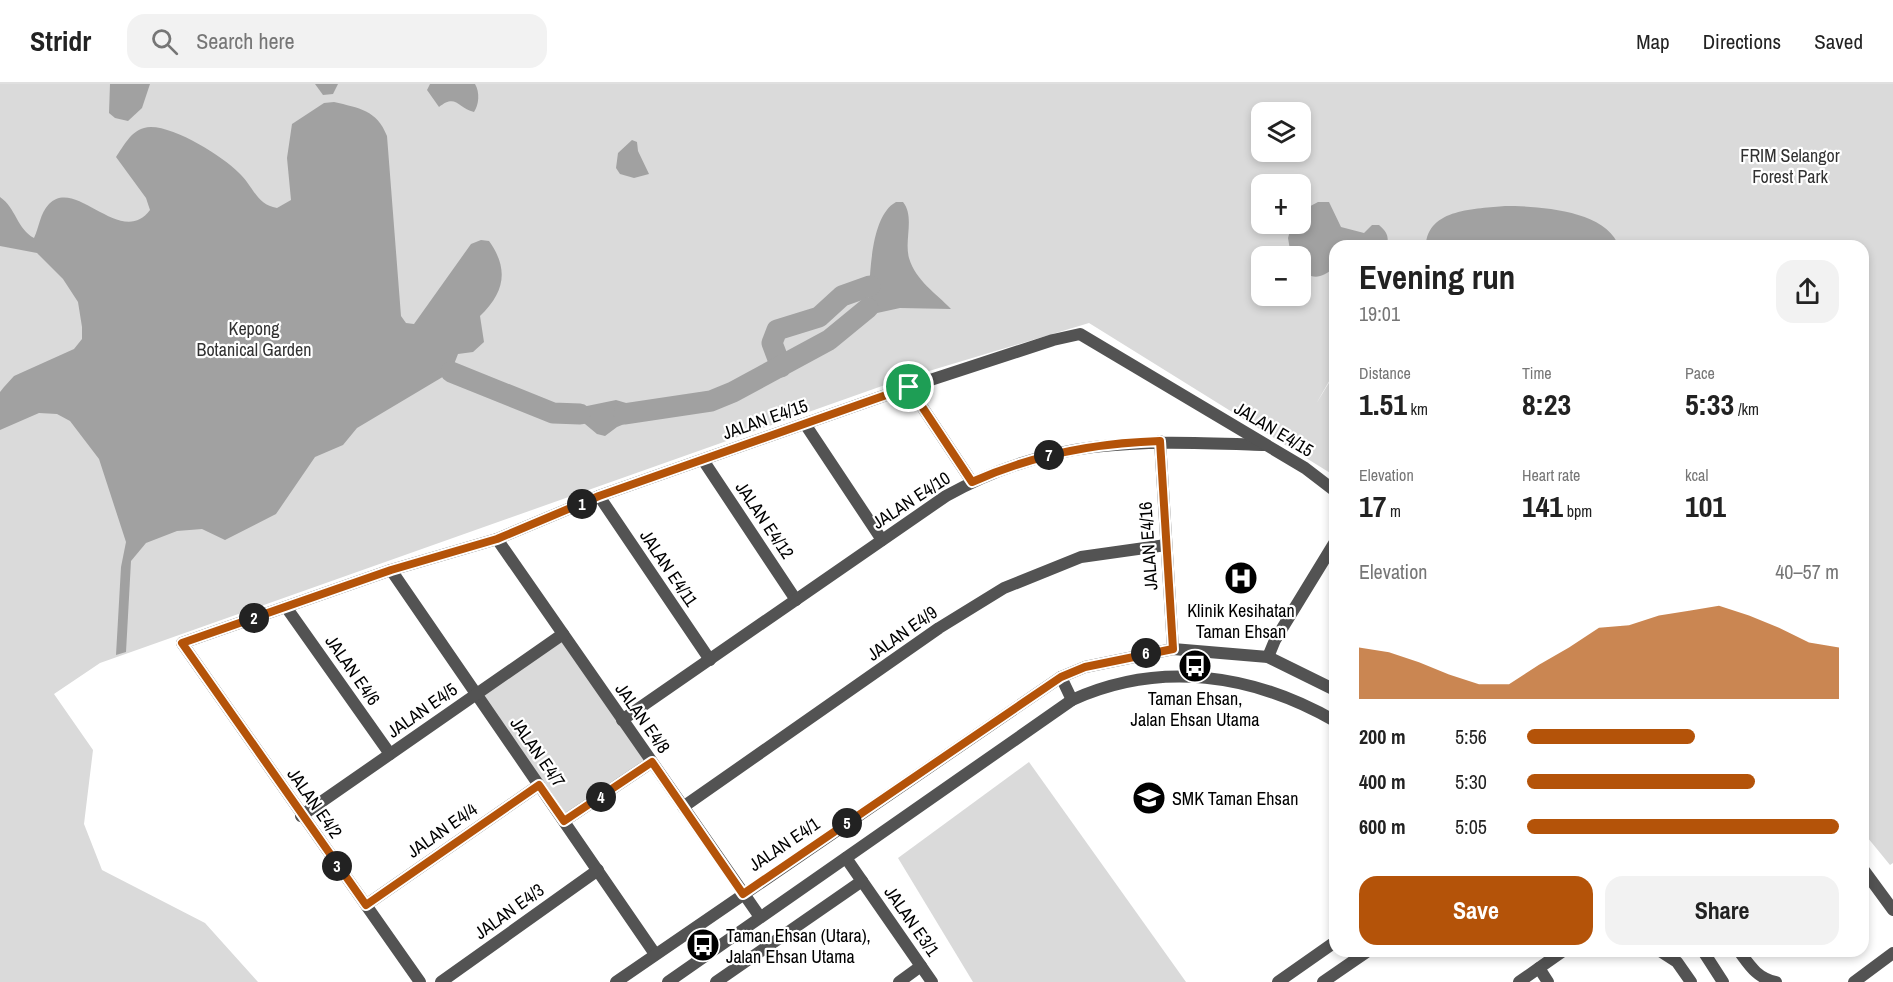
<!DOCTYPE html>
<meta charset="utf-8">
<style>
:root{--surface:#fff;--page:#f2f2f2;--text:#222;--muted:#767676;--line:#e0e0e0;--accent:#b45309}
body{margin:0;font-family:"Archivo Narrow",sans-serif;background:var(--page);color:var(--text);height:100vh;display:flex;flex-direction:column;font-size:22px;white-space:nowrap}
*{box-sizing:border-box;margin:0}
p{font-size:20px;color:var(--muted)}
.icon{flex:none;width:33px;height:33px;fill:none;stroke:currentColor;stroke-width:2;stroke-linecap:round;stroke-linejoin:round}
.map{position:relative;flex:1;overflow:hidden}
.sheet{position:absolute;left:1329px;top:156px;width:540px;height:717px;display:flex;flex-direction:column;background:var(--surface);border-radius:18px;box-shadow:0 3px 9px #0003}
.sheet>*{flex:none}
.tools{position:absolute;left:1251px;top:18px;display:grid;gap:12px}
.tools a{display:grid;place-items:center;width:60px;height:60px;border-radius:12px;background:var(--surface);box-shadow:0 3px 9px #0003;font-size:30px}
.pin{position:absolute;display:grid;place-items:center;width:51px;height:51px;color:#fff;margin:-26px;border:3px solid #fff;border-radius:50%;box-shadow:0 2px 6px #0007}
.km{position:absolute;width:30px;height:30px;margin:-15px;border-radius:50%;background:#222;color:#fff;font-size:16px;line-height:30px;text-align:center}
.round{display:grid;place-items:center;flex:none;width:63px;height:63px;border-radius:18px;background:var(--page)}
.overview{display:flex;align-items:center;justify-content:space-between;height:102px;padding:0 30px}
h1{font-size:33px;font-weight:700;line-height:45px}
.figures{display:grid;grid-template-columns:repeat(3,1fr);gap:9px;height:102px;padding:6px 30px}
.figures div{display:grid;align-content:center}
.figures b{font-size:30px;font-weight:700}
.figures small{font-size:16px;font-weight:400}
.figures p{font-size:16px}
.chart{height:168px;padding:12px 30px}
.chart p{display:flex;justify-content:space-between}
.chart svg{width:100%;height:108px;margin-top:6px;fill:var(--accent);opacity:.7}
.button{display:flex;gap:12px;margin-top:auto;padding:12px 30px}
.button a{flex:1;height:69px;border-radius:18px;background:var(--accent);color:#fff;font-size:24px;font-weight:700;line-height:69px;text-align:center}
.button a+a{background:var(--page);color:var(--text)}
ul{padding:0 30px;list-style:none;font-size:20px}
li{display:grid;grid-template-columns:96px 72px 1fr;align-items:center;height:45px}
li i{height:15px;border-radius:8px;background:var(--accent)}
header{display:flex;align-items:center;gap:36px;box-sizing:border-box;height:84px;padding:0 30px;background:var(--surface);border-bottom:2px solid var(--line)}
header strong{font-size:28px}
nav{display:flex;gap:33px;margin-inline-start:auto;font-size:21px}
.search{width:420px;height:54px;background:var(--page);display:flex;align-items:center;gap:15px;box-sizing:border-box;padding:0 21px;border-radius:18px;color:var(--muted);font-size:22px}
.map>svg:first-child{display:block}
</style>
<header>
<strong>Stridr</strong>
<div class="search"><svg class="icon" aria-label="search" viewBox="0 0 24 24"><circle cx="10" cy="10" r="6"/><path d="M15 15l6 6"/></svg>Search here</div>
<nav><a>Map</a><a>Directions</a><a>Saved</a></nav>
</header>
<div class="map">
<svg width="1893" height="898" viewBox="0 0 1893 898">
<rect width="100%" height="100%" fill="#fff"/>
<g fill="#dadada" fill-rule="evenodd">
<path d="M 0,0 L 1893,0 L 1893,779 L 1890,781 L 1863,748 L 1863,162 L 1335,162 L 1335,287 L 1316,320 L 1335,289 L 1335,392 L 1089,239 L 899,296 L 100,579 L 54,610 L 93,666 L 84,740 L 102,786 L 205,839 L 258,898 L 0,898 ZM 1262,28 L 1300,28 L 1300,68 L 1262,68 ZM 1262,100 L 1300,100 L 1300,140 L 1262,140 ZM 1262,172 L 1300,172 L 1300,212 L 1262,212 Z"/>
<path d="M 563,550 L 652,678 L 564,737 L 476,610 Z"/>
<path d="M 1029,678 L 1186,898 L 973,898 L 898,774 Z"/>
</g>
<g fill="#a1a1a1">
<path d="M 110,0 L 150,0 L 142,24 L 128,37 L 115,34 L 109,29 Z"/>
<path d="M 315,0 L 338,0 L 333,10 L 323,11 Z"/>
<path d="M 430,0 L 475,0 C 480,8 479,21 474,28 C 458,24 456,9 439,23 L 427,6 Z"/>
<path d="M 334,18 C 359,24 377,26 387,52 L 401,232 L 406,239 L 414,240 L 471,160 L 481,156 L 489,157 C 509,185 505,208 480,232 L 484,258 L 473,268 L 458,270 L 451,288 L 357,344 L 343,361 L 315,373 L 276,430 L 225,456 L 202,445 L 177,447 L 146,459 L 131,477 L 126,568 L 116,571 L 121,483 L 126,458 L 99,375 L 70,337 L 57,330 L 39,329 L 0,346 L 0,308 L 4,303 L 14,292 L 74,265 L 82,255 L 82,243 L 78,218 L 63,195 L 37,169 L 0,162 L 0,113 C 16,124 17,145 34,154 C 39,144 40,129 49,120 C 76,92 121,165 150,126 L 146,114 L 116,73 C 123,63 131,47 144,44 C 167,37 222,72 238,88 C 253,101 256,121 277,124 L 291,116 L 287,74 L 292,40 L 324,19 Z"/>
<path d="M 632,56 L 637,58 L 638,67 L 649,90 L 634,94 L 620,90 L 616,84 L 618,69 Z"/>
<path d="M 896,118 L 903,118 C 915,133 904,156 909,174 C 916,197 936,209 951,225 L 900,224 L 868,231 C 870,202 868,133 896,118 Z"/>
<path d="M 1318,118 L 1329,118 L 1341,143 L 1364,149 L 1372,141 L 1379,141 C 1387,148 1389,152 1387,162 L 1335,162 L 1334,184 C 1322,194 1311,197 1301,184 L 1300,172 L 1291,172 L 1288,154 L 1292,140 L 1300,140 L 1301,127 Z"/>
<path d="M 1505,122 C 1538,122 1601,126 1617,158 L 1616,162 L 1426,162 C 1427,124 1477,125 1505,122 Z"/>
<path d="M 616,316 L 650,326 L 644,332 L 617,343 L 605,352 L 597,350 L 585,340 L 553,329 Z"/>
</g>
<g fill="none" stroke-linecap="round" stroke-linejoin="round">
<g stroke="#a1a1a1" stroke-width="21">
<path d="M 781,283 L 772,259 L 777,246 L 819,233 L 842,212 L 870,202"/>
<path d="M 451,288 L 553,329 L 580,330"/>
<path d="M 624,330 L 711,317 L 733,308 L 829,256 L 868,224"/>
</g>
<g stroke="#535353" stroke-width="12">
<path d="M 909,303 L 972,398"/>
<path d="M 805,340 L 882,456"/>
<path d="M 1160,357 L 1173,565"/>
<path d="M 703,376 L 796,516"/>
<path d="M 599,412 L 710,576"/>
<path d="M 497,455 L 760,833"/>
<path d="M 391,486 L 655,870"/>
<path d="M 286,523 L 390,670"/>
<path d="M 1268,573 L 1275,556 L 1335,458"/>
<path d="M 1061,593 L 1072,616"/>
<path d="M 622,636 L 946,412 C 1056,351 1144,357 1265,361"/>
<path d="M 683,723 L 939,544 L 1004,504 L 1081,473 L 1166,461"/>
<path d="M 301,732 L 563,550"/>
<path d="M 564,737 L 652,678"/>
<path d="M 846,774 L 932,898"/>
<path d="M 1863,785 L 1893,826"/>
<path d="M 366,821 L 539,701"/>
<path d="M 1660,867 L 1677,878 L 1691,898"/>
<path d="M 1703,867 L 1723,898"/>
<path d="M 1739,867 C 1750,882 1757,894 1776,898"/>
<path d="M 1539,884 L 1548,898"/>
<path d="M 420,898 L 182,559 L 391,486 L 497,455 L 599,412 L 909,303 L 1053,256 L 1080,250 L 1305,384 L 1335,407"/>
<path d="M 441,898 L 598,786"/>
<path d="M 616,898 L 1061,593 L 1085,583 L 1173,565 L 1268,573 L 1335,606"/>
<path d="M 668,898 L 1072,616 C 1160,576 1253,590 1335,637"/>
<path d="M 716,898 L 862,797"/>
<path d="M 899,898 L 921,882"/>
<path d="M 1278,898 L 1335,858"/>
<path d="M 1323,898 L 1368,867"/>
<path d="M 1519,898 L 1563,867"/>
<path d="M 1854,898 L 1893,869"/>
</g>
</g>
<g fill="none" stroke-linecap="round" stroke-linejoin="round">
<g stroke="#fff" stroke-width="12">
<path id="route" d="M 909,303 L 972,398 C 1032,371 1094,359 1160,357 L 1173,565 L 1085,583 L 1061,593 L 743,810 L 652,678 L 564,737 L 539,701 L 366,821 L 182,559 L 391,486 L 497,455 L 599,412 Z"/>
</g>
<use href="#route" stroke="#b45309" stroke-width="8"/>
</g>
<defs>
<g id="hospital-disc" transform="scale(1.725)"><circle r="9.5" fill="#000" stroke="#fff"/><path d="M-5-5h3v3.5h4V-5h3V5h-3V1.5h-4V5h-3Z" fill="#fff"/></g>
<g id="bus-disc" transform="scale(1.725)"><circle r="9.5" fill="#000" stroke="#fff"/><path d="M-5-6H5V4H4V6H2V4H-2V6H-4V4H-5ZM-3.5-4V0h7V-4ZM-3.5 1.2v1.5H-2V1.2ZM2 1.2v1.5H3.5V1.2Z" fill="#fff"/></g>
<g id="school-disc" transform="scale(1.725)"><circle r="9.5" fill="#000" stroke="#fff"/><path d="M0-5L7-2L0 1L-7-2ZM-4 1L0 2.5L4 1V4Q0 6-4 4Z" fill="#fff"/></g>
</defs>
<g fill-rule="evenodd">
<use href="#hospital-disc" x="1241" y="494"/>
<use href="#bus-disc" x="1195" y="582"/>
<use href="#school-disc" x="1149" y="714"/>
<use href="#bus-disc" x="703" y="861"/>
</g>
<g text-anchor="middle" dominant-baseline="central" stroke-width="4.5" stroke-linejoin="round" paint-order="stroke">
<g font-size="18" fill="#313131" stroke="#fff">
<text x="1790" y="71">FRIM Selangor<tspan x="1790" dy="21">Forest Park</tspan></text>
<text x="254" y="244">Kepong<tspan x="254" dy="21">Botanical Garden</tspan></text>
</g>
<g font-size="18" fill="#000" stroke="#fff">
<text transform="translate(765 335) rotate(-19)">JALAN E4/15</text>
<text transform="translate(1274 345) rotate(31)">JALAN E4/15</text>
<text transform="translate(911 416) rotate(-33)">JALAN E4/10</text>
<text transform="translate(765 436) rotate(56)">JALAN E4/12</text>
<text transform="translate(1148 462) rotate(-94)">JALAN E4/16</text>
<text transform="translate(669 484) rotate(56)">JALAN E4/11</text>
<text transform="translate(902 549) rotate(-35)">JALAN E4/9</text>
<text transform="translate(353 586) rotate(55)">JALAN E4/6</text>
<text transform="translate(422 626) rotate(-35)">JALAN E4/5</text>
<text transform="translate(643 634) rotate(55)">JALAN E4/8</text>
<text transform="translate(538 668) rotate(55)">JALAN E4/7</text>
<text transform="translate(315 719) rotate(55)">JALAN E4/2</text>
<text transform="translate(442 746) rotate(-35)">JALAN E4/4</text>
<text transform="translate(784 760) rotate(-34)">JALAN E4/1</text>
<text transform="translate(509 827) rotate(-36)">JALAN E4/3</text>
<text transform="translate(912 837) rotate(55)">JALAN E3/1</text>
</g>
<g font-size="18" fill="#000" stroke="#fff">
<text x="1241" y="526">Klinik Kesihatan<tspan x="1241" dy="21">Taman Ehsan</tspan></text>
<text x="1195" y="614">Taman Ehsan,<tspan x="1195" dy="21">Jalan Ehsan Utama</tspan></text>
<text x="1172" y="714" text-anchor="start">SMK Taman Ehsan</text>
<text x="726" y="851" text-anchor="start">Taman Ehsan (Utara),<tspan x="726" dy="21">Jalan Ehsan Utama</tspan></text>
</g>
</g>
</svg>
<div class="tools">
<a><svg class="icon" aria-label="layers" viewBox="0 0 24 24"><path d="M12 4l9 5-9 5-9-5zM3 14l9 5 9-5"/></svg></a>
<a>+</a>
<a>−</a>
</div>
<div class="pin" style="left:909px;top:303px;background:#1e9e55"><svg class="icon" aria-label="arrive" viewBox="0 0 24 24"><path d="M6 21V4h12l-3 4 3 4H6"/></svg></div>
<b class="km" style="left:582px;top:420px">1</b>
<b class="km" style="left:254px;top:534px">2</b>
<b class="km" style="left:337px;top:782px">3</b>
<b class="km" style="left:601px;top:713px">4</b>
<b class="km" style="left:847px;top:739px">5</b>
<b class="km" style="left:1146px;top:569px">6</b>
<b class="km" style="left:1049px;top:371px">7</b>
<section class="sheet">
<div class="overview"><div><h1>Evening run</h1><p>19:01</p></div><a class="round"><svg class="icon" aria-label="share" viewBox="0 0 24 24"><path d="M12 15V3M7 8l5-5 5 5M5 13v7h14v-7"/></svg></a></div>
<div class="figures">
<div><p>Distance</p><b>1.51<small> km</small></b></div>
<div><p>Time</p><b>8:23</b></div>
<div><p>Pace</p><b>5:33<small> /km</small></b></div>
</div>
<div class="figures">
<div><p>Elevation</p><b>17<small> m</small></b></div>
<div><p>Heart rate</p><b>141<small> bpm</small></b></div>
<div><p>kcal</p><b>101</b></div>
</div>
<div class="chart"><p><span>Elevation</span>40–57 m</p>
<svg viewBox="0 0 160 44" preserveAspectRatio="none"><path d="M0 44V23L10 25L20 29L30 34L40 38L50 38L60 30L70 23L80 15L90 14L100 10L110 8L120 6L130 10L140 15L150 21L160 23V44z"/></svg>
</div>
<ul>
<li><b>200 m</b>5:56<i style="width:54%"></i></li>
<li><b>400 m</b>5:30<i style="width:73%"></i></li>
<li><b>600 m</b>5:05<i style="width:100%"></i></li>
</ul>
<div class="button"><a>Save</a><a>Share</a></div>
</section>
</div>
